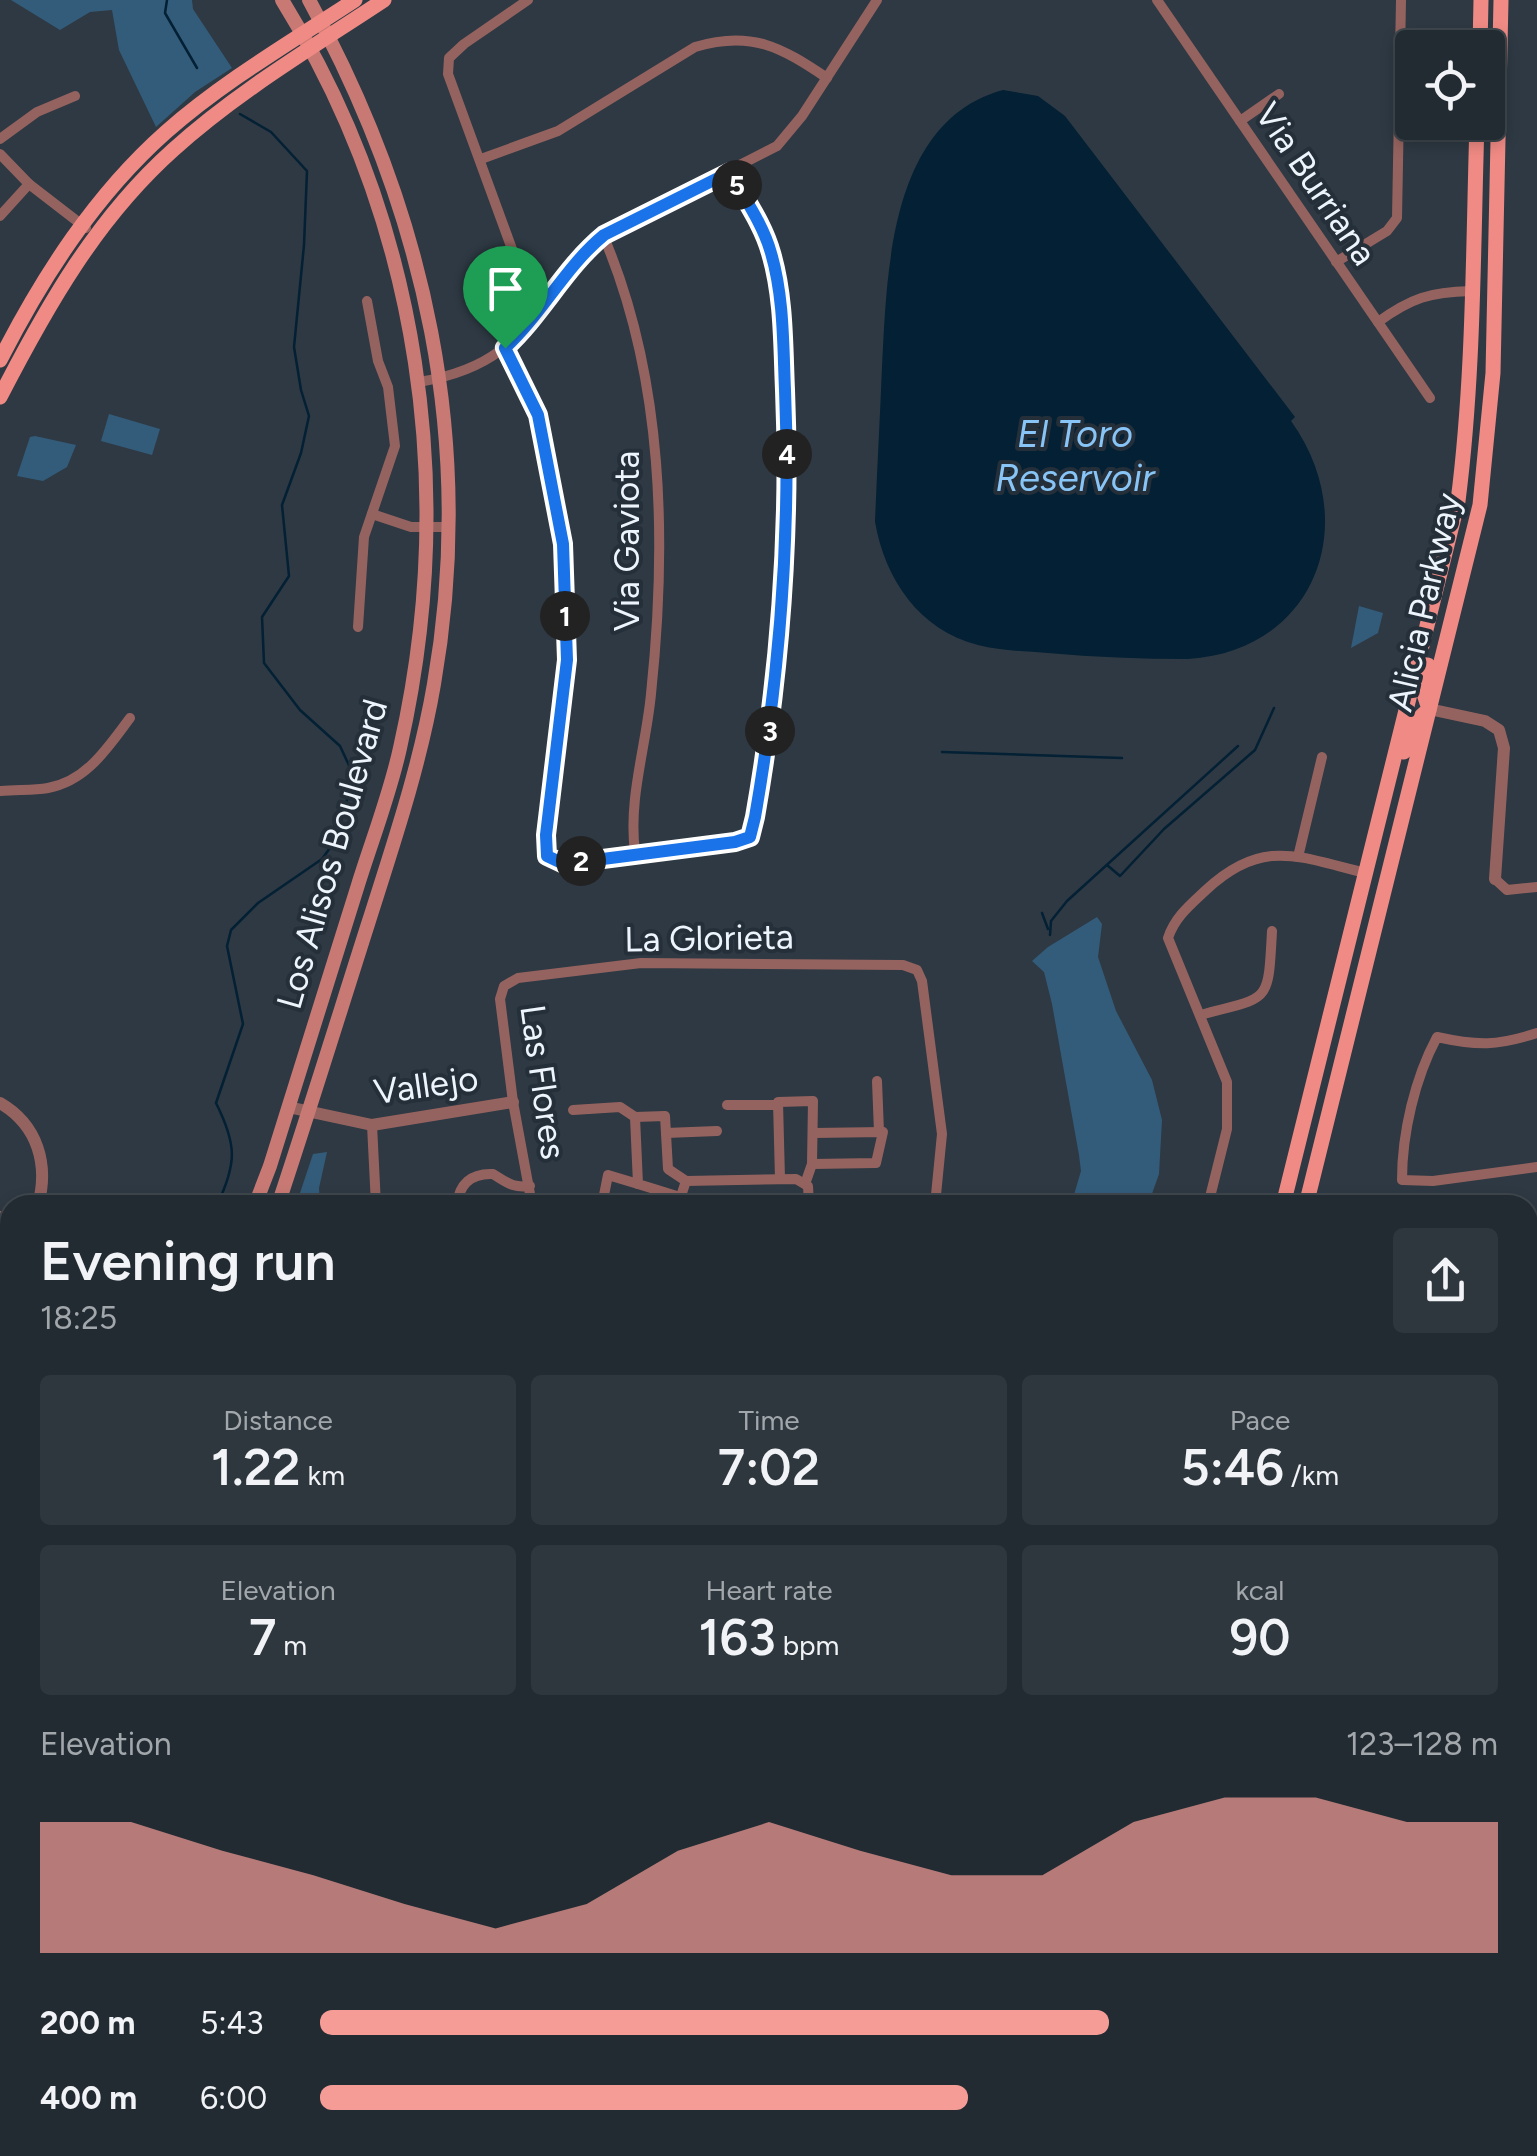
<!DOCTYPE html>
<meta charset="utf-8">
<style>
:root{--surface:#222b32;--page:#2e373e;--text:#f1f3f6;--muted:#a2a7ac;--line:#3f474d;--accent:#f59c96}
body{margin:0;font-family:Figtree,sans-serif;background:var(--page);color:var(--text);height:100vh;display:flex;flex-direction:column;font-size:38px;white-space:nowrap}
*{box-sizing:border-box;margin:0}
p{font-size:32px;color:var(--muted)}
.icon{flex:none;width:55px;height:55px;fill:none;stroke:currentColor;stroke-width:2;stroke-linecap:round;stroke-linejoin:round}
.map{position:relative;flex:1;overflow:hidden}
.details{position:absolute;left:0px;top:1195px;width:1538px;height:962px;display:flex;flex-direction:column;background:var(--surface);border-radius:30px 30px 0 0;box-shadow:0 5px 15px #0003,0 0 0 2px var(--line)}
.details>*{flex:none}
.fabs{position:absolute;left:1395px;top:30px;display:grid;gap:20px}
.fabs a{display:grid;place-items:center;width:110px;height:110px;border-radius:10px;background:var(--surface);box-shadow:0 5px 15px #0003,0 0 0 2px var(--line);font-size:50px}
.pin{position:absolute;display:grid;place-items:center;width:85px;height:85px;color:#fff;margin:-102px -42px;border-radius:50% 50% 50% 0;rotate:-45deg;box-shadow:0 0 10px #0007}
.pin .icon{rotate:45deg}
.km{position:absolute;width:50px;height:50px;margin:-25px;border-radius:50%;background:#222;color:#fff;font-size:28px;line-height:50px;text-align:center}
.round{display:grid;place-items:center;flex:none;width:105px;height:105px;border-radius:10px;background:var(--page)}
.head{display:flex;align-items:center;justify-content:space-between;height:170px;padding:0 40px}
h1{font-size:55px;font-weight:600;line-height:75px}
.metrics{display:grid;grid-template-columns:repeat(3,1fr);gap:15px;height:170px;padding:10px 40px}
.metrics div{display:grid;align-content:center;border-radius:10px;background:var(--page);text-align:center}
.metrics b{font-size:50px;font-weight:600}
.metrics small{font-size:28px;font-weight:400}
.metrics p{font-size:28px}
.chart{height:280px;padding:20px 40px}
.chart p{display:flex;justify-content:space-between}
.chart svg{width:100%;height:180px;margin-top:10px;fill:var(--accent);opacity:.7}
ul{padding:0 40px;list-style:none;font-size:32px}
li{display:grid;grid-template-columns:160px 120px 1fr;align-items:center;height:75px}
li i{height:25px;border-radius:12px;background:var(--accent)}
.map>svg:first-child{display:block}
</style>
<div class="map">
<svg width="1537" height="2156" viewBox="0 0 1537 2156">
<rect width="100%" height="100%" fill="#2e3943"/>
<g fill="#335c7b">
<path d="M 11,0 L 192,0 L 193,9 L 232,68 L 195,92 L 156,127 L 119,50 L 112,10 L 90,12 L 60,30 Z"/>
<path d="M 109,414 L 160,429 L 152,455 L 101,441 Z"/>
<path d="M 35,436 L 76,445 L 67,467 L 43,481 L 17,476 L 30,437 Z"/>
<path d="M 1359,606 L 1383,613 L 1378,633 L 1351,648 Z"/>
<path d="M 1097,917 L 1102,924 L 1098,957 L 1116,1011 L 1152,1080 L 1162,1120 L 1159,1174 L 1148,1205 L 1071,1205 L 1081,1171 L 1079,1155 L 1052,1004 L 1044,972 L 1032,961 L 1048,947 Z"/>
<path d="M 327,1152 L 319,1188 L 320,1205 L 296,1205 L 313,1154 Z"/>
</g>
<path fill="#032034" d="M 1003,90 L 1038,96 L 1065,116 L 1295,417 L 1291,421 C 1363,521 1317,651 1188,659 C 1141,659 1094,657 1048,653 C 1025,651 1001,651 978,645 C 919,630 885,579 875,522 C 877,470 880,419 882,367 C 887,273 889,121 1003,90 Z"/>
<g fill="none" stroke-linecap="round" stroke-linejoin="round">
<g stroke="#032034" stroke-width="2.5">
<path d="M 167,0 L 165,13 L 197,68"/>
<path d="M 942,752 L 1122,758"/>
<path d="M 1107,865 L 1120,876 L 1164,829 L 1255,750 L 1274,708"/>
<path d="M 1042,913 L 1048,929"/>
<path d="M 1050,935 L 1051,921 L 1067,901 L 1238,746"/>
<path d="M 217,1205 C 237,1163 237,1145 216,1103 L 243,1024 L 227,946 L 231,930 L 258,903 L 322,859 L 335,841 L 354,776 L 340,746 L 300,710 L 264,663 L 262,617 L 289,576 L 282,505 L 301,453 L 309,416 L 301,390 L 294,347 L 304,245 L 307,171 L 271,132 L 240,114"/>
</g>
<g stroke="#95635f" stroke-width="10">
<path d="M 528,0 L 464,44 L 449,58 L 448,74 L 516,260 L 549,298"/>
<path d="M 1157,0 L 1430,398"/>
<path d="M 1240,121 L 1279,94"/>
<path d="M 0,139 L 37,112 L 75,96"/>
<path d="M 0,154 L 29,184 L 86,228"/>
<path d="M 481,159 L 558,131 L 695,47 C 751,30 781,47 827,78"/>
<path d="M 0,216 L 29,184"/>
<path d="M 603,235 C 664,377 667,542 651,694 C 646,747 628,799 635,852"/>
<path d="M 1336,262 L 1387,231 L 1397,218 L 1401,0"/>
<path d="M 1378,322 C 1411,298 1430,292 1471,291"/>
<path d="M 505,348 L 538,415 L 563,544 L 567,660 L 545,835 L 547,857 L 564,863 L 735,843 L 750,837 C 787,696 791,542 785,397 C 783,357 785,314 777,275 C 769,237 748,205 730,171"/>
<path d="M 419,382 C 535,363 528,298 603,235 L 777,146 L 802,116 L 877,0"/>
<path d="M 372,514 L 411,527 L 449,527"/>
<path d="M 358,627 L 364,537 L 395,446 L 388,387 L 378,361 L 367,301"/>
<path d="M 0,791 C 16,789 32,791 48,788 C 87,781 108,747 130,718"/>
<path d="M 1298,857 L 1322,757"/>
<path d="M 1495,879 L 1507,890 L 1537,887"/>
<path d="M 1200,1015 C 1270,996 1268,1006 1272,931"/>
<path d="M 1537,1033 C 1497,1046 1478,1046 1437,1037 C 1415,1078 1402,1133 1402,1180 L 1433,1181 L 1537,1167"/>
<path d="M 877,1081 L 879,1132"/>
<path d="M 727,1105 L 778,1105"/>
<path d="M 573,1110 L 620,1107 L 635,1117 L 665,1116 L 668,1169 L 686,1181"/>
<path d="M 635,1117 L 638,1184 L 680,1197"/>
<path d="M 372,1125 L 376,1205"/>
<path d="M 666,1133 L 717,1131"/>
<path d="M 812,1164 L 876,1163 L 883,1132 L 813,1133"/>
<path d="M 780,1179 L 778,1102 L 813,1101 L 812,1164 L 805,1184"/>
<path d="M 686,1181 L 796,1179 L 808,1186 L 809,1205"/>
<path d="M 457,1205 C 459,1184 471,1173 493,1174 C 508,1183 512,1188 530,1186"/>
<path d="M 532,1205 L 513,1102 L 500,999 L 504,986 L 518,978 L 641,963 L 903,965 L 917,970 L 922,981 L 942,1134 L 935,1205"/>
<path d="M 602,1205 L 608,1175 L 638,1184"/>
<path d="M 678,1205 L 686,1181"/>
<path d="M 747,1205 L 748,1200"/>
<path d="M 1208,1205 L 1227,1129 L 1227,1082 L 1168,938 C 1175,917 1190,905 1206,890 C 1263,837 1298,857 1366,873"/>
<path d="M 1528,1290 L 1537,1288"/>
<path d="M 1528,1408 L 1537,1405"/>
<path d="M 1528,1533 L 1537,1531"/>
<path d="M 1528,1667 L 1537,1666"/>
</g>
<g stroke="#95635f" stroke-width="12">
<path d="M 1429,709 L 1485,721 L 1499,730 L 1504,748 L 1495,879"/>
<path d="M 0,1103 C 38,1125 49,1165 38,1205"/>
<path d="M 288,1107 L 372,1125 L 513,1102"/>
<path d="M 0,1217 L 10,1219"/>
<path d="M 1451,2148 L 1453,2156"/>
</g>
<g stroke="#c87974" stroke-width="14">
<path d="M 255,1205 L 270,1166 C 299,1073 328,979 358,885 C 372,840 390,794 400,748 C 458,492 421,224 282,0"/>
<path d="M 278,1205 C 309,1112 338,1018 368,924 C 393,845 420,766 434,684 C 476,443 426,213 309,0"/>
<path d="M 0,1672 L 10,1645"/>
<path d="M 0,1700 L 10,1687"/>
<path d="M 0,1755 L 10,1714"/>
<path d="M 0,2070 L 10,2113"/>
<path d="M 21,2148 L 23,2156"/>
<path d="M 0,2154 L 1,2156"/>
</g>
<g stroke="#f08a84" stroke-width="15">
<path d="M 1480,48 L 1481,0"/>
<path d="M 0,360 C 43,276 95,195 166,132 C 224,81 291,42 355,0"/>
<path d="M 0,397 C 47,306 96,219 173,150 C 237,92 313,47 384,0"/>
<path d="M 1404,752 L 1416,721 L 1429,709 L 1423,691 L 1428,665"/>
<path d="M 1283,1205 L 1458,501 C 1474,376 1473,249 1477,122"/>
<path d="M 1306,1205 L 1480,505 L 1493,373 L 1501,0"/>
<path d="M 1528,1877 L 1537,1888"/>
<path d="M 1528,1909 L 1537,1919"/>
</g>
</g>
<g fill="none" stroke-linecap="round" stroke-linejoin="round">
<g stroke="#fff" stroke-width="20">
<path id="route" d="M 730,172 C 744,198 763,224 771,253 C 784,297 783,345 785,390 C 791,536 780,674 755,817 L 750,837 L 735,842 L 564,864 L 547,856 L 546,835 L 567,660 L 563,544 L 538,415 L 505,348 C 542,314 565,267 604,235 Z"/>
</g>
<use href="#route" stroke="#1a73e8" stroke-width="12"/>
</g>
<g text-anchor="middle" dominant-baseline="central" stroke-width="8" stroke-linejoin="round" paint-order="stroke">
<g font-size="35" fill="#edf4fb" stroke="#242f39">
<text transform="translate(1316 184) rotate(56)">Via Burriana</text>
<text transform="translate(627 541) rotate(-90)">Via Gaviota</text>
<text transform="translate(1424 602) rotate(-77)">Alicia Parkway</text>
<text transform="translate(332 854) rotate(-74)">Los Alisos Boulevard</text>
<text transform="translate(709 938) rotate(-1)">La Glorieta</text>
<text transform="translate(543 1082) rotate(82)">Las Flores</text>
<text transform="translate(426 1085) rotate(-8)">Vallejo</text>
</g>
<g font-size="38" font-style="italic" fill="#88c5f6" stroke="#242f39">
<text x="1075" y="434">El Toro<tspan x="1075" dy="44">Reservoir</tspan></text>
</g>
</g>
</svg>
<div class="fabs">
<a><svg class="icon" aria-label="locate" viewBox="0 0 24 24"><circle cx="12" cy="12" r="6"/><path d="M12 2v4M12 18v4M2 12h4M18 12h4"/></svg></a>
</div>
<div class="pin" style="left:505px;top:348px;background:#1e9e55"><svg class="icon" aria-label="arrive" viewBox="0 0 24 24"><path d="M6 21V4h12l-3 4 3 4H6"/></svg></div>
<b class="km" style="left:565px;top:616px">1</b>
<b class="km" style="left:581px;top:861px">2</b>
<b class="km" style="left:770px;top:731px">3</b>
<b class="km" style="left:787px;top:454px">4</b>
<b class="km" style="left:737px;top:185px">5</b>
<section class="details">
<div class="head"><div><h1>Evening run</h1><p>18:25</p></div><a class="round"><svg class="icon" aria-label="share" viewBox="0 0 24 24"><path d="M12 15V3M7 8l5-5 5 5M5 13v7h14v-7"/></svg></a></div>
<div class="metrics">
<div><p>Distance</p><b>1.22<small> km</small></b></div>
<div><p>Time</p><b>7:02</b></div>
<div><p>Pace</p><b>5:46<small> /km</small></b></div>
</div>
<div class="metrics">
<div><p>Elevation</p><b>7<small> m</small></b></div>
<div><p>Heart rate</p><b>163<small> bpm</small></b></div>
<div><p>kcal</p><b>90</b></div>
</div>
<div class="chart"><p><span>Elevation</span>123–128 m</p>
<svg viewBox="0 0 160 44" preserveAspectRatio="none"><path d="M0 44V12L10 12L20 19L30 25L40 32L50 38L60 32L70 19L80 12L90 19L100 25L110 25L120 12L130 6L140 6L150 12L160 12V44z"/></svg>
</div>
<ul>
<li><b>200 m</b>5:43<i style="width:67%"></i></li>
<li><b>400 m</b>6:00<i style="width:55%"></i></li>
</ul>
</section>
</div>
